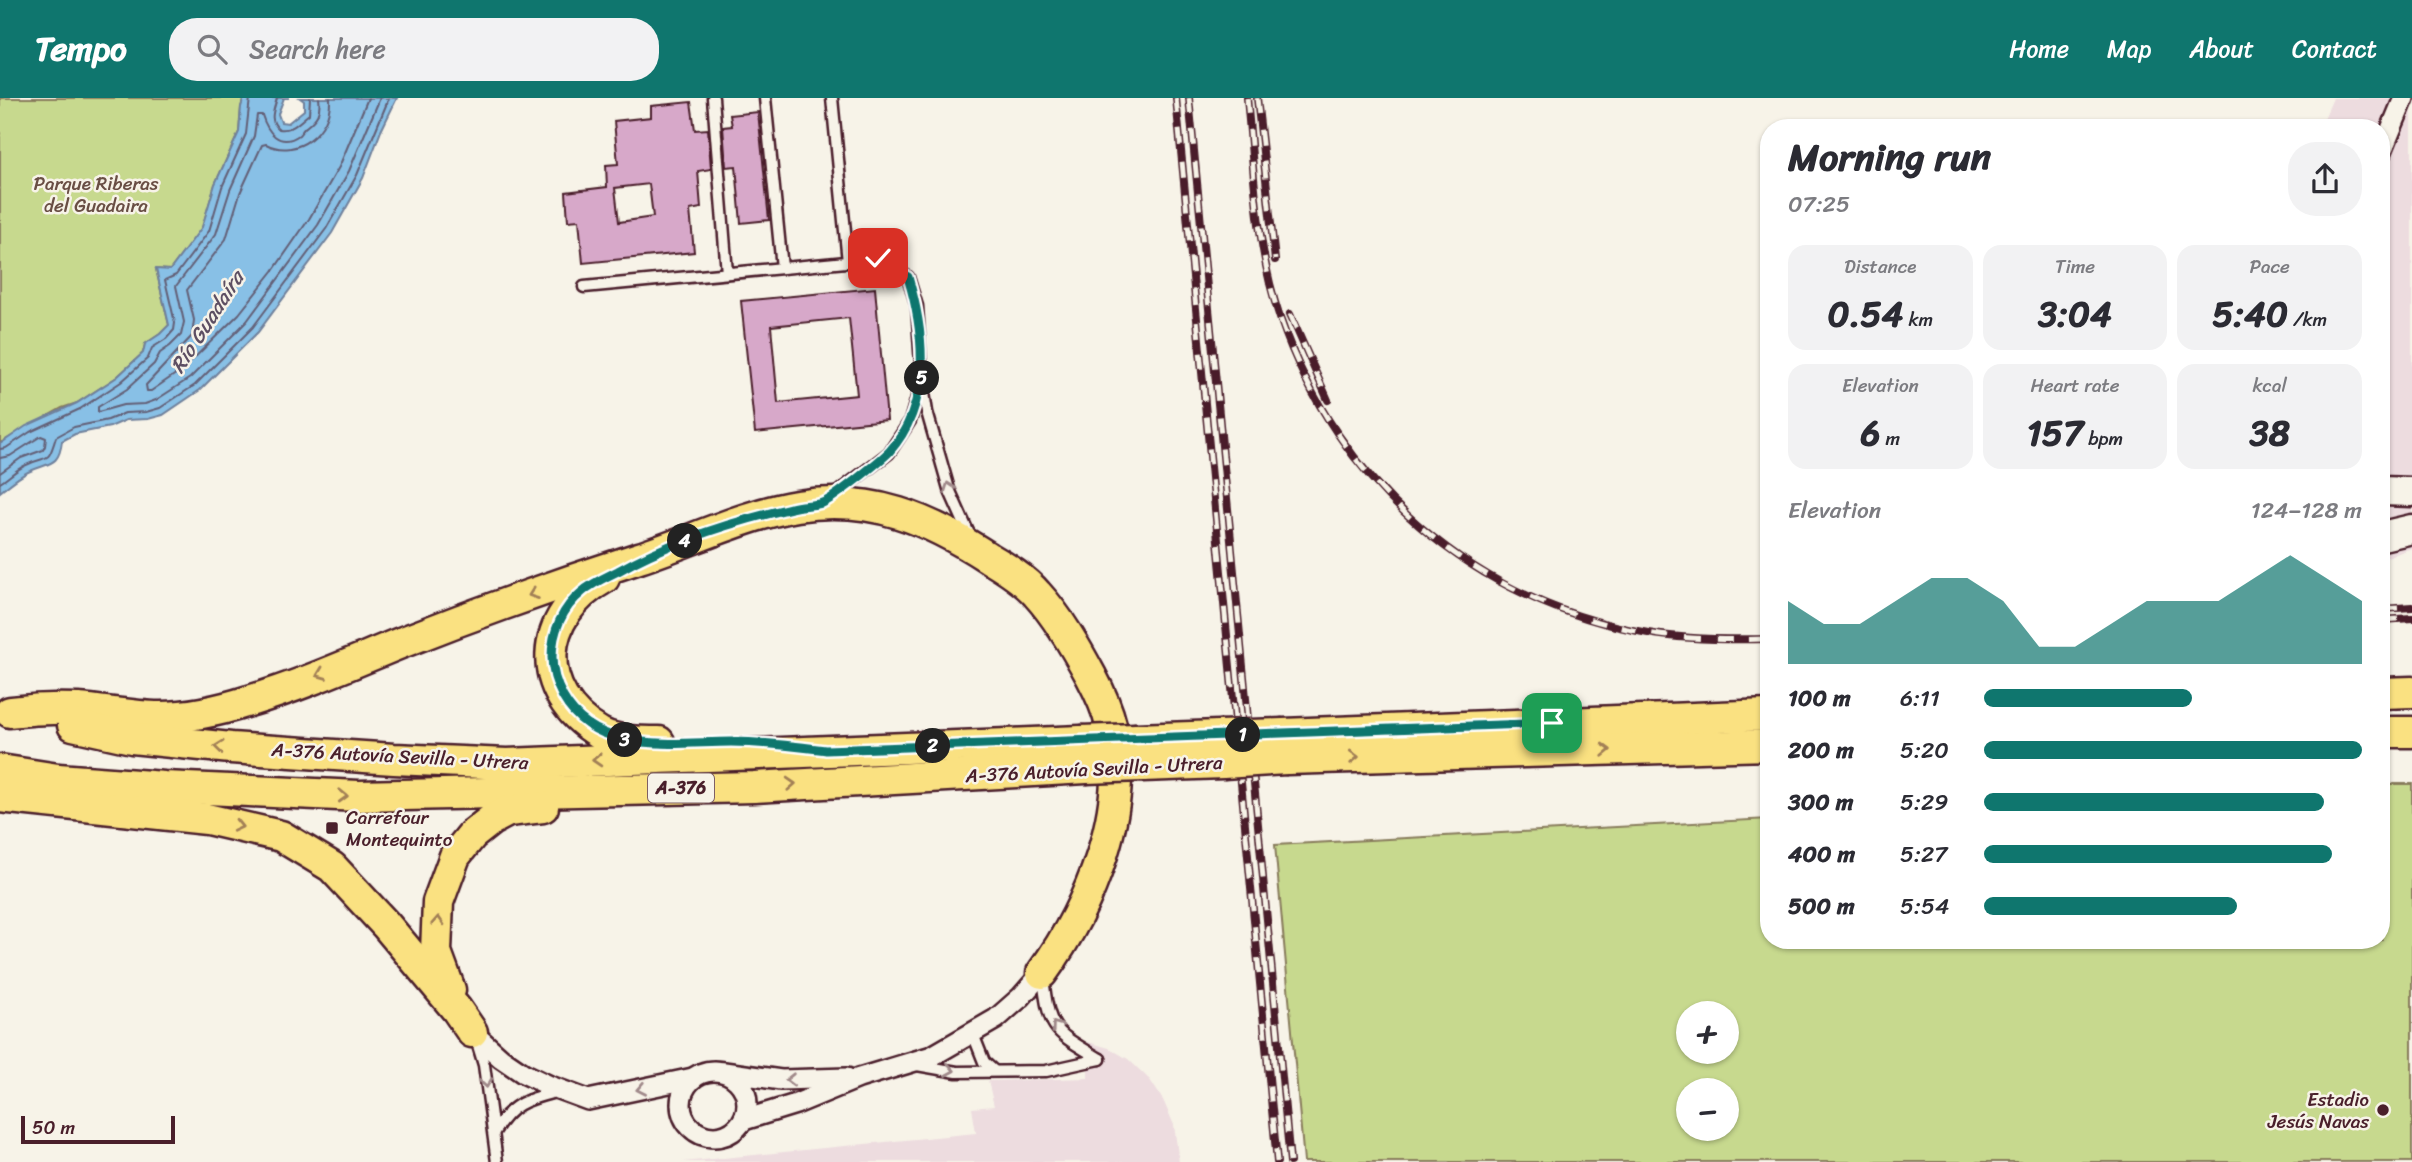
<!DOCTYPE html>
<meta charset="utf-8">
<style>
:root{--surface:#fff;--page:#f2f2f3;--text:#2b2b33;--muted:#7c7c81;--accent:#0f766e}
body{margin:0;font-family:Sriracha,sans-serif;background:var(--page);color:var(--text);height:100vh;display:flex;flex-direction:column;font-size:26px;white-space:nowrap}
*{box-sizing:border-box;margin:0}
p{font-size:23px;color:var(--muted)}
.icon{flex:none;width:38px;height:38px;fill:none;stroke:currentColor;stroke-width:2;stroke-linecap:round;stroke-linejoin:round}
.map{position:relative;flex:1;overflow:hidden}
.panel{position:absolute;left:1760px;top:21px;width:630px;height:830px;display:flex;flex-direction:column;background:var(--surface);border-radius:28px;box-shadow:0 2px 5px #0004}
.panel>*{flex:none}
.tools{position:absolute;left:1676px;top:903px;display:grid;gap:14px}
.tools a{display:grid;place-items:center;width:63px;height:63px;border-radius:50%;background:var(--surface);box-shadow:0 2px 5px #0004;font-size:35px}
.scale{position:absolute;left:21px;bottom:18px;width:154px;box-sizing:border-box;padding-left:7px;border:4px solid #4a1f2b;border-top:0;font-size:19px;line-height:24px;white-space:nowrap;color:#4a1f2b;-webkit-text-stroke:5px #f7f3e8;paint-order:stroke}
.pin{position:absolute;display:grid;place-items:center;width:60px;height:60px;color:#fff;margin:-30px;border-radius:14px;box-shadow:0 4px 10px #0006}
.km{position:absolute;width:35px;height:35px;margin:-18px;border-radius:50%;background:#222;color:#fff;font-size:19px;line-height:35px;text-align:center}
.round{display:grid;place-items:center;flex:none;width:74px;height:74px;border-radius:28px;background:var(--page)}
.overview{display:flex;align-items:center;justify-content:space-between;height:119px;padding:0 28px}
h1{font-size:38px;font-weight:700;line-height:52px}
.stats{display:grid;grid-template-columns:repeat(3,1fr);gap:10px;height:119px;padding:7px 28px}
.stats div{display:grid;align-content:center;border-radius:18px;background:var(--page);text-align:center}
.stats b{font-size:35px;font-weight:700}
.stats small{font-size:19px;font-weight:400}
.stats p{font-size:19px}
.chart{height:196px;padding:14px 28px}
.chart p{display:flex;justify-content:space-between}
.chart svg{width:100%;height:126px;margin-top:7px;fill:var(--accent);opacity:.7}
ul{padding:0 28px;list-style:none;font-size:23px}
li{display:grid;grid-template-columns:112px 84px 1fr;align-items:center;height:52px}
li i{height:18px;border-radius:9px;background:var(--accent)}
header{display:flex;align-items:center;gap:42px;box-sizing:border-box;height:98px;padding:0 35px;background:var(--accent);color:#fff}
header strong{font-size:33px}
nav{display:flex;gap:38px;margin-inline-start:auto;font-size:24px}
.search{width:490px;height:63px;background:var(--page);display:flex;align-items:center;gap:18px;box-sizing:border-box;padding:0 24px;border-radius:28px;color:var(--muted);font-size:26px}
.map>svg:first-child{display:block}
</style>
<header>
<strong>Tempo</strong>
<div class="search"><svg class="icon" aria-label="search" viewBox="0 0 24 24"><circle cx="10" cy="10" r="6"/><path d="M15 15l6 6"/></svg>Search here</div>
<nav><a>Home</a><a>Map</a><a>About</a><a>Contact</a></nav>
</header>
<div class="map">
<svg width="2412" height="1064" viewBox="0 0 2412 1064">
<rect width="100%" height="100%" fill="#f7f3e8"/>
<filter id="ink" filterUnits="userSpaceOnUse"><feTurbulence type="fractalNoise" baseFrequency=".0143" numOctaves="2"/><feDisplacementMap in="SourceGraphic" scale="14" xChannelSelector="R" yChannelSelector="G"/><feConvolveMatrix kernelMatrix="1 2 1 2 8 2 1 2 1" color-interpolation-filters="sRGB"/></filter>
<g filter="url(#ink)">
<g fill="#eddcdf">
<path d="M 2333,0 L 2412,0 L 2412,450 L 2382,461 L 2382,30 L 2320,30 Z"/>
<path d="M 1088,944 L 1109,950 L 1128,961 L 1150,982 L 1163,1002 L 1174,1027 L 1179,1064 L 683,1064 L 976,1035 L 972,1010 L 994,1008 L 988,983 L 1088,980 Z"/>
</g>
<g fill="#c7d98e" stroke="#887c5c" stroke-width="2" fill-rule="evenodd">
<path d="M 0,0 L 244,0 L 241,9 L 239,34 L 215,86 L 202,130 L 170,172 L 156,171 L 169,227 L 160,236 L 145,246 L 143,255 L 117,279 L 77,305 L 62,310 L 0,345 Z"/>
<path d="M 2382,686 L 2412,686 L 2412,1064 L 1304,1064 L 1275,747 L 1769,721 L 1769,842 L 2382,842 ZM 1727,915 L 1727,954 L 1689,954 L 1689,915 ZM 1727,992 L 1727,1031 L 1689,1031 L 1689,992 Z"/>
</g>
<path fill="#88c0e6" stroke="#6f809b" stroke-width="2" d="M 244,0 L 289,0 L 284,0 L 278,16 L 281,24 L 288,25 L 304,12 L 304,3 L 300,0 L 397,0 L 381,33 L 363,80 L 332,135 L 258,234 L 200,292 L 163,317 L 148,321 L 126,322 L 110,329 L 75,336 L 62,343 C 59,370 48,364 28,374 C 18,379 9,387 0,394 L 0,346 L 26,328 L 77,305 L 117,279 L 143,255 L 145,246 L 160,236 L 169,227 L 156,171 L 170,172 L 202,129 L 215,86 L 239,34 L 241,9 Z"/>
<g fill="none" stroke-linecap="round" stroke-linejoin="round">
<g stroke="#635f76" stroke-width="2">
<path d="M 277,0 C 274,12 268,22 279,31 C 293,33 299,24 309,16 L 310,0"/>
<path d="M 319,0 C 321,15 317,20 306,29 C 304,30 301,35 299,37 C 279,51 267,33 262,17 L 257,17 L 254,38 L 230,92 L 216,136 L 176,188 L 184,224 L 181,237 L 170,248 L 160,255 L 154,266 L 127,291 L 98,309 L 98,314 L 123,307 L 145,306 L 156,302 L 190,280 L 247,223 L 318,127 L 349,73 L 380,0"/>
<path d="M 330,0 C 332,33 297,62 266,46 L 262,47 L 240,95 L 226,141 L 187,192 L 194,222 L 192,238 L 146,287 L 147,293 L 151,293 L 183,271 L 239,216 L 273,173 L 309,121 L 339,69 L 368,0"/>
<path d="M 0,351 L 6,350 L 30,334 L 80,311 L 121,284 L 148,260 L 152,250 L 166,241 L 174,232 L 175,225 L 165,182 L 176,177 L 209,133 L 222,89 L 246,36 L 250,0"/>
<path d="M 0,360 L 10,358 L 41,338 L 46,340 L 45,348 L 43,352 L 21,360 L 0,375"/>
<path d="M 0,385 C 8,380 16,372 24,368 C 49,355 47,369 56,339 L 74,329 L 108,322 L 125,315 L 146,314 L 160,310 L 195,287 L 253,229 L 326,131 L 357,77 L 389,0"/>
</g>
</g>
<g fill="#d7a8c9" stroke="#4a1f2b" stroke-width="2" fill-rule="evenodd">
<path d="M 691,4 L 695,32 L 708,31 L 711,71 L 698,73 L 701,110 L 690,112 L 694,154 L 583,165 L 579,122 L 568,123 L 566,94 L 607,89 L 606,67 L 618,66 L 614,23 L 651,19 L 651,8 ZM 649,86 L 653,119 L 619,124 L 615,90 Z"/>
<path d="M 758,14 L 769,122 L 741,125 L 736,68 L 726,69 L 723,29 L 732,28 L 730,17 Z"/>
<path d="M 875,190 L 887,322 L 755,335 L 741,203 ZM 849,220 L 857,297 L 778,305 L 771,228 Z"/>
</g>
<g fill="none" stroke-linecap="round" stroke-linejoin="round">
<g stroke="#4a1f2b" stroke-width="15">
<g id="lane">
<path d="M 713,0 L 727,175"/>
<path d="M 765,0 L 782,170"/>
<path d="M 832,0 L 848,164"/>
<path d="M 584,189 L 878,161 L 908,179 L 917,208 L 922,282 L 927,314 L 949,391 L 970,438"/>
<path d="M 834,397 L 889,355 L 910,323 L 921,286"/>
<path d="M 1043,879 C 1049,934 1054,933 1100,961"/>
<path d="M 973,936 L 984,964 L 994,973"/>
<path d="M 477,944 L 484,967 L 497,1064"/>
<path d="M 917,967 L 957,974 L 1046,973 L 1100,961"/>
<path d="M 494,1034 C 511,1006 525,1002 555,994"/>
</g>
</g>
<g stroke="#4a1f2b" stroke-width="24">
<g id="street">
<path d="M 2382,53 L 2404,0"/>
<path d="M 472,934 L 501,960 L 523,975 L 550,988 L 588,1002 L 693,980"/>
<circle cx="714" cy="1006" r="33"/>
<path d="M 724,974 L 781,982 L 847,980"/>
<path d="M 744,1022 L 796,1006 L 859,980 L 932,958 L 996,921 L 1021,899 L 1042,875"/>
</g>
</g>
<g stroke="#4a1f2b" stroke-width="33">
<g id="secondary">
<path d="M 2382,393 L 2412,394"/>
<path d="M 2382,438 L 2412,431"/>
</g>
</g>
<g stroke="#4a1f2b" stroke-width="35">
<g id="primary">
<path d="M 604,480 C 537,517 532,595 600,635 C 617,644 640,644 659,644"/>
<path d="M 2382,595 L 2412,594"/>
<path d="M 10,614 C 33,611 55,610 78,611 C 105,613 133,619 160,619 C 191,619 221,612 249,603 C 300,588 349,566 398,546 C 477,515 558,486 639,460 C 692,443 743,417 797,408 C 871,396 929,421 989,460 C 1006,470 1024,481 1037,496 C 1059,520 1076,550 1091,578 C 1099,593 1107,610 1111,627 C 1131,709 1090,809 1042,875"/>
<path d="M 73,627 L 132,640 L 231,650 L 394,661 L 507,666 L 1081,643"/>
<path d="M 2382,634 L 2412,634"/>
<path d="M 1283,636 L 1769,617"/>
<path d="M 1136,641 L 1219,638"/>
<path d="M 1286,661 L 1769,647"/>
<path d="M 1142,668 L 1223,665"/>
<path d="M 0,672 L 58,681 L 164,689 L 359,698 L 754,689 L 1086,670"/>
<path d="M 0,699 L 207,721 L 281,738 L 332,769 L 386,827 L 457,912 L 472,934"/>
<path d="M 450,892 L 436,854 L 438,804 L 455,758 L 472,737 L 491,722 L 508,713 L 543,709"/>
</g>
</g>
<use href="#lane" stroke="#f7f3e8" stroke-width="10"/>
<use href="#street" stroke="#f7f3e8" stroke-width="19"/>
<use href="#secondary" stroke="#f7f3e8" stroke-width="28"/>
<use href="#primary" stroke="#fae181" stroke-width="30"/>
<g stroke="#4a1f2b" stroke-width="8">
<g id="rail">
<path d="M 1176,0 L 1277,1064"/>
<path d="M 1189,0 L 1290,1064"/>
<path d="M 1247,0 C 1254,73 1256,150 1280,220 C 1337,386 1474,505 1648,535 C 1688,542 1729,542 1769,541"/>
<path d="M 1257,0 L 1275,162"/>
<path d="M 1290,216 L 1328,302"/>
<path d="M 2382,511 L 2412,509"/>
<path d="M 2382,522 L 2412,520"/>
</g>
</g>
<use href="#rail" stroke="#f7f3e8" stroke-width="5" stroke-dasharray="16" stroke-linecap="butt"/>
<g stroke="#4a1f2b" stroke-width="35" stroke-linecap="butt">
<g id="primary-bridge">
<path d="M 1219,638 L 1283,636"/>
<path d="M 1081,643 L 1136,641"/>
<path d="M 1223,665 L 1286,661"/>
<path d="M 1086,670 L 1142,668"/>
</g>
</g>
<use href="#primary-bridge" stroke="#fae181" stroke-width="30"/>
</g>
<defs><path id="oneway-chevron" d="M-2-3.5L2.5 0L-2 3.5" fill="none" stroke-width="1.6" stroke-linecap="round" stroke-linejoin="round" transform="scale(1.75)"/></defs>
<g stroke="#a0898a">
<use href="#oneway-chevron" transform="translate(949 389) rotate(-110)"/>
<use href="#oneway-chevron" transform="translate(1056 928) rotate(-126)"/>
<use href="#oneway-chevron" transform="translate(950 972) rotate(10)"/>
<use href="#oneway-chevron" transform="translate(790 982) rotate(179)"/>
<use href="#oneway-chevron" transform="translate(486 985) rotate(82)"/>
<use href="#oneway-chevron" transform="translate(641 991) rotate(169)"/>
</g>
<g stroke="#a28056">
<use href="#oneway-chevron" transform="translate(533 496) rotate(160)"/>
<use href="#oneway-chevron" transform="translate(321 576) rotate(159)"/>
<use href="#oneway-chevron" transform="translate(219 649) rotate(-174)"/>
<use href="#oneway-chevron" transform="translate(1606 652) rotate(-2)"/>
<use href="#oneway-chevron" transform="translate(1354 659) rotate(-2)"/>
<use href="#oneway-chevron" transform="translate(597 662) rotate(177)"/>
<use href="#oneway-chevron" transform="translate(791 686) rotate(-3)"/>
<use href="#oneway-chevron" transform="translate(343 698) rotate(2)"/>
<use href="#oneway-chevron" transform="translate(238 728) rotate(13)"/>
<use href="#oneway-chevron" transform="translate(438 823) rotate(-87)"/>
</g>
</g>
<g fill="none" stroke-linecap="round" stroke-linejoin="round" filter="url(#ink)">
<g stroke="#fff" stroke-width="14">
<path id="route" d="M 878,160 L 908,179 C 925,236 932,306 889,354 C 881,362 831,403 822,405 C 812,408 801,407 791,410 C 732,424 671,443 618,473 C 606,479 592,485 582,494 C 562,510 552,534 552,559 C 552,574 556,586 563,599 C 596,658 674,644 731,644 C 763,644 794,648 826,652 L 1552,625"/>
</g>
<use href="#route" stroke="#0f766e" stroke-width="9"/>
</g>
<g fill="#4a1f2b" stroke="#f7f3e8" stroke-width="2.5">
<rect x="325" y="723" width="14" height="14" rx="3.5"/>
<circle cx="2383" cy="1012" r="7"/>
</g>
<g text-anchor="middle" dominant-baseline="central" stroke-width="5" stroke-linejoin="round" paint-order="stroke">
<rect fill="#f7f3e8" stroke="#7e5f64" stroke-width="2" x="648" y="675.5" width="66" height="29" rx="5"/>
<g font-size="18" font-weight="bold" fill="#4a1f2b">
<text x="681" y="690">A-376</text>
</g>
<g font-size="19" fill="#694e44" stroke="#f7f3e8">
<text x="96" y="85">Parque Riberas<tspan x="96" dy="22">del Guadaira</tspan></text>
</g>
<g font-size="19" fill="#4a1f2b" stroke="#f7f3e8">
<text transform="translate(400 658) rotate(3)">A-376 Autovía Sevilla - Utrera</text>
<text transform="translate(1094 671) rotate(-3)">A-376 Autovía Sevilla - Utrera</text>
</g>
<g font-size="19" fill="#4a1f2b" stroke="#f7f3e8" text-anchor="start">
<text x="346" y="719">Carrefour<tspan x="346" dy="22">Montequinto</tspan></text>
<text x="2369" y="1001" text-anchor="end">Estadio<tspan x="2369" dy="22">Jesús Navas</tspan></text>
</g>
<g font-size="21" font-style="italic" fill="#5d4f63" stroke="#f7f3e8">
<text transform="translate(207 224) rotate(-57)">Río Guadaíra</text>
</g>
</g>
</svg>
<div class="tools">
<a>+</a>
<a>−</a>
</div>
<div class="scale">50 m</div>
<div class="pin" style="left:1552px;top:625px;background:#1e9e55"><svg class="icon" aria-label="arrive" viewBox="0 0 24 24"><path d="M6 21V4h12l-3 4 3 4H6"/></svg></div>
<div class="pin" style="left:878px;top:160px;background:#d93025"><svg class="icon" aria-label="check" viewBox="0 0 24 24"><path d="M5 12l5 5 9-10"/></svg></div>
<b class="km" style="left:1243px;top:637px">1</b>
<b class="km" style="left:933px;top:648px">2</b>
<b class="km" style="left:625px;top:642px">3</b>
<b class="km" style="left:685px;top:443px">4</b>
<b class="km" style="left:922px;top:280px">5</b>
<section class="panel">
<div class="overview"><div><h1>Morning run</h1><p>07:25</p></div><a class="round"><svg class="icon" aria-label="share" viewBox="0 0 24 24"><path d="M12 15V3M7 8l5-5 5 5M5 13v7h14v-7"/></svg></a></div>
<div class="stats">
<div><p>Distance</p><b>0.54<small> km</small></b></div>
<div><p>Time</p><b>3:04</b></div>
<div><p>Pace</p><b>5:40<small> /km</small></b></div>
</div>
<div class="stats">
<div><p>Elevation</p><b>6<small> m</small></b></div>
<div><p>Heart rate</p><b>157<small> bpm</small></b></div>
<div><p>kcal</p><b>38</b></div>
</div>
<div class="chart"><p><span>Elevation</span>124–128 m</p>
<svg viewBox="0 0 160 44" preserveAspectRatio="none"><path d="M0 44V22L10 30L20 30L30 22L40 14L50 14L60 22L70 38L80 38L90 30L100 22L110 22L120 22L130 14L140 6L150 14L160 22V44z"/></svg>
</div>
<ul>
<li><b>100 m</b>6:11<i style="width:55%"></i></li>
<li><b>200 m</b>5:20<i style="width:100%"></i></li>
<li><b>300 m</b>5:29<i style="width:90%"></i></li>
<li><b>400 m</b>5:27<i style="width:92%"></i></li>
<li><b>500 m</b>5:54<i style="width:67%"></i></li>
</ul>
</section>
</div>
